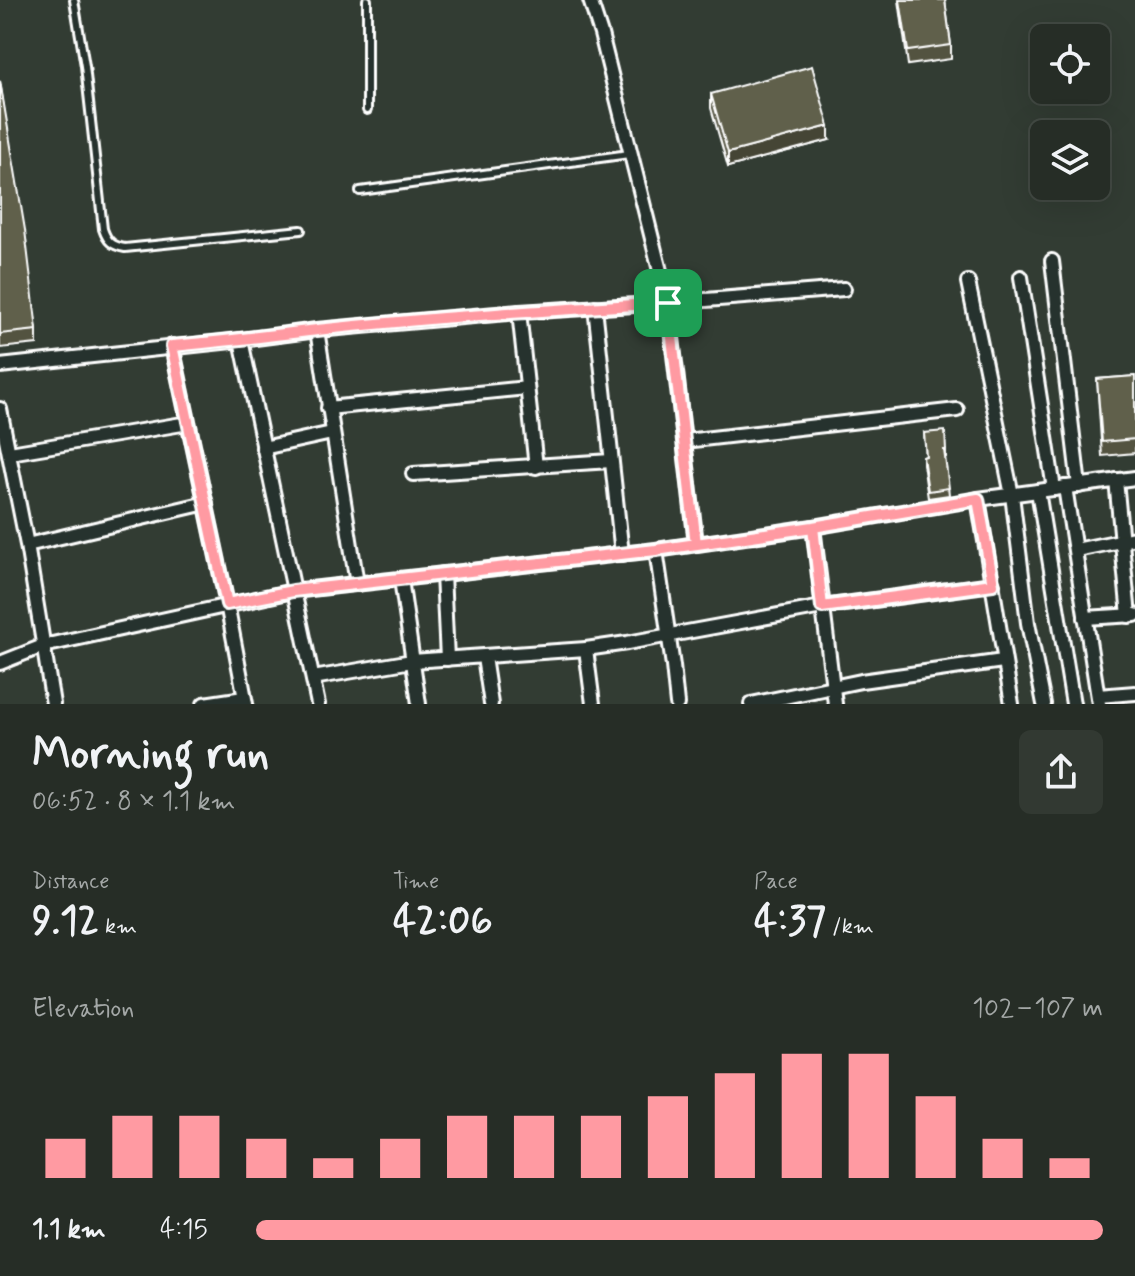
<!DOCTYPE html>
<meta charset="utf-8">
<style>
:root{--surface:#262d26;--page:#323932;--text:#f1f3f6;--muted:#a4a8a7;--line:#424943;--accent:#ff9aa2}
body{margin:0;font-family:Mynerve,sans-serif;background:var(--page);color:var(--text);height:100vh;display:flex;flex-direction:column;font-size:30px;white-space:nowrap}
*{box-sizing:border-box;margin:0}
p{font-size:26px;color:var(--muted)}
.icon{flex:none;width:44px;height:44px;fill:none;stroke:currentColor;stroke-width:2;stroke-linecap:round;stroke-linejoin:round}
.map{position:relative;height:704px;overflow:hidden}
.side{display:flex;flex-direction:column;background:var(--surface);flex:1}
.side>*{flex:none}
.tools{position:absolute;left:1030px;top:24px;display:grid;gap:16px}
.tools a{display:grid;place-items:center;width:80px;height:80px;border-radius:12px;background:var(--surface);box-shadow:0 8px 32px #0002,0 0 0 2px var(--line);font-size:40px}
.pin{position:absolute;display:grid;place-items:center;width:68px;height:68px;color:#fff;margin:-34px;border-radius:16px;box-shadow:0 4px 12px #0006}
.round{display:grid;place-items:center;flex:none;width:84px;height:84px;border-radius:12px;background:var(--page)}
.headline{display:flex;align-items:center;justify-content:space-between;height:136px;padding:0 32px}
h1{font-size:44px;font-weight:800;line-height:60px}
.stats{display:grid;grid-template-columns:repeat(3,1fr);gap:12px;height:136px;padding:8px 32px}
.stats div{display:grid;align-content:center}
.stats b{font-size:40px;font-weight:800}
.stats small{font-size:22px;font-weight:400}
.stats p{font-size:22px}
.chart{height:224px;padding:16px 32px}
.chart p{display:flex;justify-content:space-between}
.chart svg{width:100%;height:144px;margin-top:8px;stroke:var(--accent);stroke-width:6}
ul{padding:0 32px;list-style:none;font-size:26px}
li{display:grid;grid-template-columns:128px 96px 1fr;align-items:center;height:60px}
li i{height:20px;border-radius:10px;background:var(--accent)}
.map>svg:first-child{display:block}
</style>
<div class="map">
<svg width="1135" height="704" viewBox="0 0 1135 704">
<rect width="100%" height="100%" fill="#323c33"/>
<filter id="ink" filterUnits="userSpaceOnUse"><feTurbulence type="fractalNoise" baseFrequency=".0125" numOctaves="2"/><feDisplacementMap in="SourceGraphic" scale="16" xChannelSelector="R" yChannelSelector="G"/><feConvolveMatrix kernelMatrix="1 2 1 2 8 2 1 2 1" color-interpolation-filters="sRGB"/></filter>
<g filter="url(#ink)">
<g fill="none" stroke-linecap="round" stroke-linejoin="round">
<g stroke="#fff" stroke-width="12">
<g id="lane">
<path d="M 74,0 L 85,66 L 103,229 C 107,241 112,246 125,248 L 301,230"/>
<path d="M 367,0 L 367,110"/>
<path d="M 360,191 L 629,154"/>
</g>
</g>
<g stroke="#fff" stroke-width="18">
<g id="street">
<path d="M 590,0 L 601,34 L 668,303 L 696,544"/>
<path d="M 1052,261 L 1079,486"/>
<path d="M 1021,277 L 1054,489"/>
<path d="M 968,282 L 1012,495 L 1028,623 L 1044,704"/>
<path d="M 595,307 L 622,554"/>
<path d="M 317,330 L 357,584"/>
<path d="M 241,340 L 318,704"/>
<path d="M 172,346 L 227,604 L 246,704"/>
<path d="M 0,366 L 241,340 L 317,330 L 519,312"/>
<path d="M 328,408 L 527,388"/>
<path d="M 0,409 L 27,545 L 53,704"/>
<path d="M 685,441 L 957,410"/>
<path d="M 263,448 L 332,433"/>
<path d="M 10,453 L 188,423"/>
<path d="M 536,467 L 519,312 L 668,303 L 844,289"/>
<path d="M 413,474 L 611,461"/>
<path d="M 1116,480 L 1129,616"/>
<path d="M 1065,487 L 1099,704"/>
<path d="M 1038,491 L 1073,704"/>
<path d="M 978,499 L 1012,704"/>
<path d="M 813,527 L 835,704"/>
<path d="M 27,545 L 206,503"/>
<path d="M 656,550 L 673,666 L 677,704"/>
<path d="M 1076,550 L 1135,538"/>
<path d="M 443,574 L 447,659"/>
<path d="M 401,579 L 419,704"/>
<path d="M 1085,618 L 1135,615"/>
<path d="M 586,649 L 593,704"/>
<path d="M 484,657 L 491,704"/>
<path d="M 0,663 L 43,646 L 293,591 L 656,550 L 813,527 L 978,499 L 1135,478"/>
<path d="M 313,678 L 412,661 L 586,649 L 627,643 L 822,607 L 993,584"/>
<path d="M 1098,696 L 1135,693"/>
<path d="M 204,704 L 244,698"/>
<path d="M 751,704 L 861,681 L 1003,661"/>
</g>
</g>
<use href="#lane" stroke="#26332d" stroke-width="6"/>
<use href="#street" stroke="#26332d" stroke-width="12"/>
</g>
<g fill="#535341" stroke="#fff" stroke-width="2">
<path d="M 899,0 L 945,0 L 951,45 L 951,59 L 908,65 Z"/>
<path d="M 0,81 L 37,330 L 37,344 L 0,348 Z"/>
<path d="M 711,94 L 829,140 L 728,167 L 711,108 Z"/>
<path d="M 1135,376 L 1135,453 L 1102,456 L 1097,379 Z"/>
<path d="M 924,433 L 946,450 L 946,457 L 945,457 L 949,495 L 928,498 L 923,464 L 923,457 L 926,456 Z"/>
</g>
<path fill="#444435" stroke="#fff" stroke-width="2" d="M 829,126 L 829,140 L 728,167 L 728,153 Z"/>
<g fill="#61614c" stroke="#fff" stroke-width="2">
<path d="M 900,0 L 945,0 L 951,45 L 908,51 Z"/>
<path d="M 812,66 L 829,126 L 728,153 L 711,94 Z"/>
<path d="M 0,81 L 25,230 L 37,330 L 0,334 Z"/>
<path d="M 1135,376 L 1135,439 L 1102,442 L 1097,379 Z"/>
<path d="M 945,431 L 946,450 L 944,450 L 949,488 L 928,491 L 923,457 L 926,456 L 924,433 Z"/>
</g>
</g>
<g fill="none" stroke-linecap="round" stroke-linejoin="round" filter="url(#ink)">
<g stroke="#fff" stroke-width="16">
<path id="route" d="M 668,303 C 551,310 433,317 317,330 C 268,336 220,342 172,346 L 227,604 L 293,591 L 656,550 L 813,527 L 978,499 L 993,584 L 822,607 L 813,527 L 696,544 L 668,303"/>
</g>
<use href="#route" stroke="#ff9aa2" stroke-width="10"/>
</g>
</svg>
<div class="tools">
<a><svg class="icon" aria-label="locate" viewBox="0 0 24 24"><circle cx="12" cy="12" r="6"/><path d="M12 2v4M12 18v4M2 12h4M18 12h4"/></svg></a>
<a><svg class="icon" aria-label="layers" viewBox="0 0 24 24"><path d="M12 4l9 5-9 5-9-5zM3 14l9 5 9-5"/></svg></a>
</div>
<div class="pin" style="left:668px;top:303px;background:#1e9e55"><svg class="icon" aria-label="arrive" viewBox="0 0 24 24"><path d="M6 21V4h12l-3 4 3 4H6"/></svg></div>
</div>
<section class="side">
<div class="headline"><div><h1>Morning run</h1><p>06:52 · 8 × 1.1 km</p></div><a class="round"><svg class="icon" aria-label="share" viewBox="0 0 24 24"><path d="M12 15V3M7 8l5-5 5 5M5 13v7h14v-7"/></svg></a></div>
<div class="stats">
<div><p>Distance</p><b>9.12<small> km</small></b></div>
<div><p>Time</p><b>42:06</b></div>
<div><p>Pace</p><b>4:37<small> /km</small></b></div>
</div>
<div class="chart"><p><span>Elevation</span>102–107 m</p>
<svg viewBox="0 0 160 44" preserveAspectRatio="none"><path d="M5 44V32M15 44V25M25 44V25M35 44V32M45 44V38M55 44V32M65 44V25M75 44V25M85 44V25M95 44V19M105 44V12M115 44V6M125 44V6M135 44V19M145 44V32M155 44V38"/></svg>
</div>
<ul>
<li><b>1.1 km</b>4:15<i style="width:100%"></i></li>
</ul>
</section>
